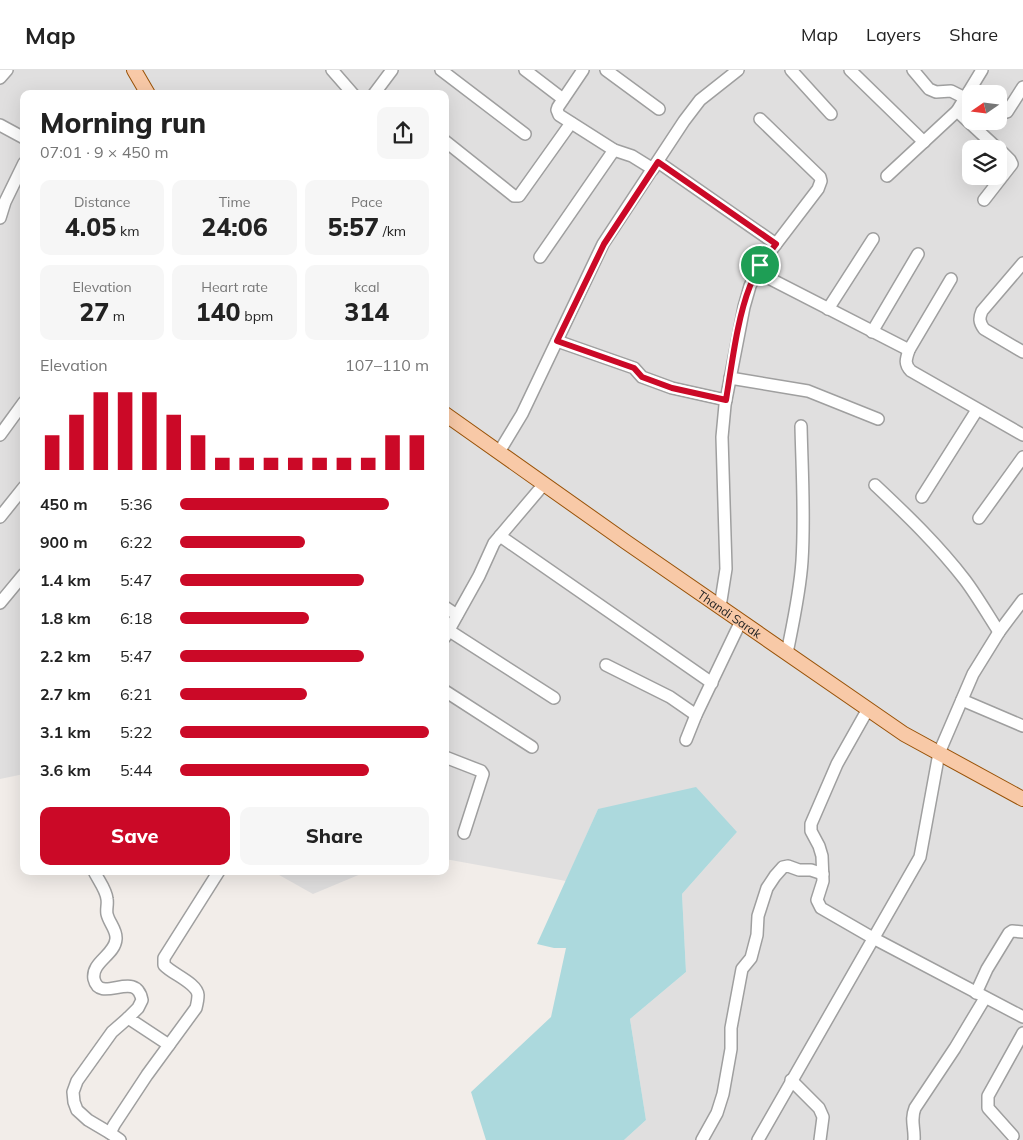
<!DOCTYPE html>
<meta charset="utf-8">
<style>
:root{--surface:#fff;--page:#f6f6f6;--text:#222;--muted:#767676;--line:#e0e0e0;--accent:#cb0927}
body{margin:0;font-family:Mulish,sans-serif;background:var(--page);color:var(--text);height:100vh;display:flex;flex-direction:column;font-size:19px;white-space:nowrap}
*{box-sizing:border-box;margin:0}
p{font-size:16px;color:var(--muted)}
.icon{flex:none;width:28px;height:28px;fill:none;stroke:currentColor;stroke-width:2;stroke-linecap:round;stroke-linejoin:round}
.map{position:relative;flex:1;overflow:hidden}
.side{position:absolute;left:20px;top:20px;width:429px;height:785px;display:flex;flex-direction:column;background:var(--surface);border-radius:10px;box-shadow:0 5px 20px #0002}
.side>*{flex:none}
.needle{width:32px;rotate:256deg}
.controls{position:absolute;left:962px;top:15px;display:grid;gap:10px}
.controls a{display:grid;place-items:center;width:45px;height:45px;border-radius:10px;background:var(--surface);box-shadow:0 5px 20px #0002;font-size:25px}
.pin{position:absolute;display:grid;place-items:center;width:42px;height:42px;color:#fff;margin:-21px;border:2px solid #fff;border-radius:50%;box-shadow:0 1px 5px #0007}
.round{display:grid;place-items:center;flex:none;width:52px;height:52px;border-radius:10px;background:var(--page)}
.headline{display:flex;align-items:center;justify-content:space-between;height:85px;padding:0 20px}
h1{font-size:28px;font-weight:800;line-height:38px}
.metrics{display:grid;grid-template-columns:repeat(3,1fr);gap:8px;height:85px;padding:5px 20px}
.metrics div{display:grid;align-content:center;border-radius:10px;background:var(--page);text-align:center}
.metrics b{font-size:25px;font-weight:800}
.metrics small{font-size:14px;font-weight:400}
.metrics p{font-size:14px}
.chart{height:140px;padding:10px 20px}
.chart p{display:flex;justify-content:space-between}
.chart svg{width:100%;height:90px;margin-top:5px;stroke:var(--accent);stroke-width:6}
.cta{display:flex;gap:10px;margin-top:auto;padding:10px 20px}
.cta a{flex:1;height:58px;border-radius:10px;background:var(--accent);color:#fff;font-size:20px;font-weight:800;line-height:58px;text-align:center}
.cta a+a{background:var(--page);color:var(--text)}
ul{padding:0 20px;list-style:none;font-size:16px}
li{display:grid;grid-template-columns:80px 60px 1fr;align-items:center;height:38px}
li i{height:12px;border-radius:6px;background:var(--accent)}
header{display:flex;align-items:center;gap:30px;box-sizing:border-box;height:70px;padding:0 25px;background:var(--surface);border-bottom:1px solid var(--line)}
header strong{font-size:24px}
nav{display:flex;gap:28px;margin-inline-start:auto;font-size:18px}
.map>svg:first-child{display:block}
</style>
<header>
<strong>Map</strong>
<nav><a>Map</a><a>Layers</a><a>Share</a></nav>
</header>
<div class="map">
<svg width="1023" height="1070" viewBox="0 0 1023 1070">
<rect width="100%" height="100%" fill="#f2ede9"/>
<g fill="#e0dfdf" fill-rule="evenodd">
<path d="M 0,0 L 1023,0 L 1023,1070 L 624,1070 L 646,1050 L 630,949 L 686,902 L 682,824 L 737,762 L 598,739 L 566,811 L 445,789 L 445,24 L 24,24 L 24,704 L 0,709 ZM 971,24 L 999,24 L 999,51 L 971,51 ZM 971,79 L 999,79 L 999,106 L 971,106 Z"/>
<path d="M 272,801 L 368,801 L 313,824 Z"/>
</g>
<path fill="#acd9dd" d="M 696,717 L 737,762 L 682,824 L 686,902 L 630,949 L 646,1050 L 624,1070 L 486,1070 L 471,1022 L 551,947 L 566,878 L 554,878 L 537,874 L 598,739 Z"/>
<g fill="none" stroke-linecap="round" stroke-linejoin="round">
<g stroke="#9f9f9f" stroke-width="14">
<g id="minor">
<path d="M 332,0 L 353,24"/>
<path d="M 441,0 L 525,64"/>
<path d="M 525,0 L 563,29"/>
<path d="M 583,0 L 558,37 L 557,40 L 559,45 L 614,80 L 632,86 L 653,99"/>
<path d="M 606,0 L 659,39"/>
<path d="M 791,0 L 831,44"/>
<path d="M 850,0 L 924,72"/>
<path d="M 913,0 L 929,19 L 936,22 L 951,21 L 965,28"/>
<path d="M 0,8 L 7,0"/>
<path d="M 374,24 L 392,0"/>
<path d="M 957,41 L 998,79"/>
<path d="M 1007,42 L 1023,17"/>
<path d="M 0,55 L 24,68"/>
<path d="M 445,71 L 514,126 L 519,126 L 571,53"/>
<path d="M 658,92 L 776,174"/>
<path d="M 887,106 L 957,41 L 982,0"/>
<path d="M 984,130 L 1012,94 L 1010,90 L 999,79"/>
<path d="M 0,148 L 5,132 L 24,93"/>
<path d="M 540,187 L 614,80"/>
<path d="M 1023,193 L 982,241 C 979,248 979,252 984,259 L 1023,282"/>
<path d="M 757,202 L 909,280"/>
<path d="M 951,209 L 909,280 C 906,289 904,294 911,301 L 1023,365"/>
<path d="M 828,239 L 873,169"/>
<path d="M 872,262 L 918,184"/>
<path d="M 557,271 L 634,298 L 642,307 L 672,318 L 726,330"/>
<path d="M 730,308 L 808,321 L 878,349"/>
<path d="M 0,365 L 24,332"/>
<path d="M 499,382 L 522,344 L 603,174 L 684,51 L 700,30 L 738,0"/>
<path d="M 875,415 C 907,445 938,475 965,510 C 977,526 988,545 999,562"/>
<path d="M 922,427 L 977,340"/>
<path d="M 0,447 L 24,417"/>
<path d="M 979,448 L 1023,387"/>
<path d="M 500,466 L 712,613"/>
<path d="M 0,533 L 24,504"/>
<path d="M 445,537 L 457,545"/>
<path d="M 720,537 L 726,499 L 722,367 L 725,335 L 744,237 L 750,216 L 760,195 L 818,119 L 821,111 L 820,107 L 760,49"/>
<path d="M 448,560 L 554,628"/>
<path d="M 445,567 L 479,506 L 494,473 L 544,414"/>
<path d="M 787,583 C 793,553 800,522 802,491 C 805,446 802,401 801,356"/>
<path d="M 606,595 L 670,627 L 696,645"/>
<path d="M 445,621 L 532,677"/>
<path d="M 962,630 L 1023,656"/>
<path d="M 868,639 L 837,694 L 811,754 L 811,761 L 819,776 L 822,786 L 823,811 L 817,830 L 821,838 L 873,868 L 1023,947"/>
<path d="M 686,670 L 696,645 L 741,551"/>
<path d="M 445,687 L 481,701 L 483,704 L 464,763"/>
<path d="M 94,801 C 98,810 106,819 107,829 C 108,834 106,839 107,844 C 109,853 117,860 116,869 C 115,885 91,892 94,909 C 100,935 136,898 142,930 L 138,938 L 128,948 L 169,975"/>
<path d="M 976,923 L 987,899 L 1009,863 L 1012,861 L 1023,862"/>
<path d="M 791,1010 L 819,1038 L 823,1047 L 820,1070"/>
<path d="M 110,1063 L 88,1050 L 77,1040 L 74,1032 L 73,1022 L 77,1011 L 112,962 L 128,948"/>
<path d="M 1013,1066 L 988,1038 L 988,1026 L 1023,963"/>
<path d="M 120,1070 L 110,1063 L 114,1055 L 147,1005 L 196,938 C 197,934 198,929 198,925 C 197,913 172,904 164,895 L 164,888 L 219,801"/>
<path d="M 702,1070 L 717,1043 L 723,1024 L 731,979 L 731,958 L 742,899 L 751,888 L 757,865 L 758,846 L 767,818 L 775,806 L 783,797 L 788,796 L 799,800 L 811,800 L 823,804"/>
<path d="M 758,1070 L 920,787 L 939,683 L 973,604 L 999,562 L 1023,530"/>
<path d="M 914,1070 C 915,1058 910,1050 915,1038 L 955,978 L 985,928"/>
</g>
</g>
<g stroke="#995207" stroke-width="16">
<g id="major">
<path d="M 134,0 L 148,24"/>
<path id="s1" d="M 445,344 L 626,472 L 904,664 L 1023,729"/>
</g>
</g>
<use href="#minor" stroke="#fff" stroke-width="11"/>
<use href="#major" stroke="#f8c9a7" stroke-width="14"/>
</g>
<g fill="none" stroke-linecap="round" stroke-linejoin="round">
<g stroke="#fff" stroke-width="10">
<path id="route" d="M 658,92 L 776,174 C 766,187 756,201 750,216 C 737,249 732,294 726,330 L 672,318 L 642,307 L 634,298 L 557,271 L 604,174 Z"/>
</g>
<use href="#route" stroke="#cb0927" stroke-width="6"/>
</g>
<g text-anchor="middle" dominant-baseline="central" stroke-width="5" stroke-linejoin="round" paint-order="stroke">
<g font-size="12" fill="#222" stroke="#fff">
<text stroke="none"><textPath href="#s1" startOffset="348">Thandi Sarak</textPath></text>
</g>
</g>
</svg>
<div class="controls">
<a><svg class="needle" viewBox="-14 -14 28 28"><path d="M0-13l5 13h-10z" fill="#e53935"/><path d="M0 13l5-13h-10z" fill="#767676"/></svg></a>
<a><svg class="icon" aria-label="layers" viewBox="0 0 24 24"><path d="M12 4l9 5-9 5-9-5zM3 14l9 5 9-5"/></svg></a>
</div>
<div class="pin" style="left:760px;top:195px;background:#1e9e55"><svg class="icon" aria-label="arrive" viewBox="0 0 24 24"><path d="M6 21V4h12l-3 4 3 4H6"/></svg></div>
<section class="side">
<div class="headline"><div><h1>Morning run</h1><p>07:01 · 9 × 450 m</p></div><a class="round"><svg class="icon" aria-label="share" viewBox="0 0 24 24"><path d="M12 15V3M7 8l5-5 5 5M5 13v7h14v-7"/></svg></a></div>
<div class="metrics">
<div><p>Distance</p><b>4.05<small> km</small></b></div>
<div><p>Time</p><b>24:06</b></div>
<div><p>Pace</p><b>5:57<small> /km</small></b></div>
</div>
<div class="metrics">
<div><p>Elevation</p><b>27<small> m</small></b></div>
<div><p>Heart rate</p><b>140<small> bpm</small></b></div>
<div><p>kcal</p><b>314</b></div>
</div>
<div class="chart"><p><span>Elevation</span>107–110 m</p>
<svg viewBox="0 0 160 44" preserveAspectRatio="none"><path d="M5 44V27M15 44V17M25 44V6M35 44V6M45 44V6M55 44V17M65 44V27M75 44V38M85 44V38M95 44V38M105 44V38M115 44V38M125 44V38M135 44V38M145 44V27M155 44V27"/></svg>
</div>
<ul>
<li><b>450 m</b>5:36<i style="width:84%"></i></li>
<li><b>900 m</b>6:22<i style="width:50%"></i></li>
<li><b>1.4 km</b>5:47<i style="width:74%"></i></li>
<li><b>1.8 km</b>6:18<i style="width:52%"></i></li>
<li><b>2.2 km</b>5:47<i style="width:74%"></i></li>
<li><b>2.7 km</b>6:21<i style="width:51%"></i></li>
<li><b>3.1 km</b>5:22<i style="width:100%"></i></li>
<li><b>3.6 km</b>5:44<i style="width:76%"></i></li>
</ul>
<div class="cta"><a>Save</a><a>Share</a></div>
</section>
</div>
